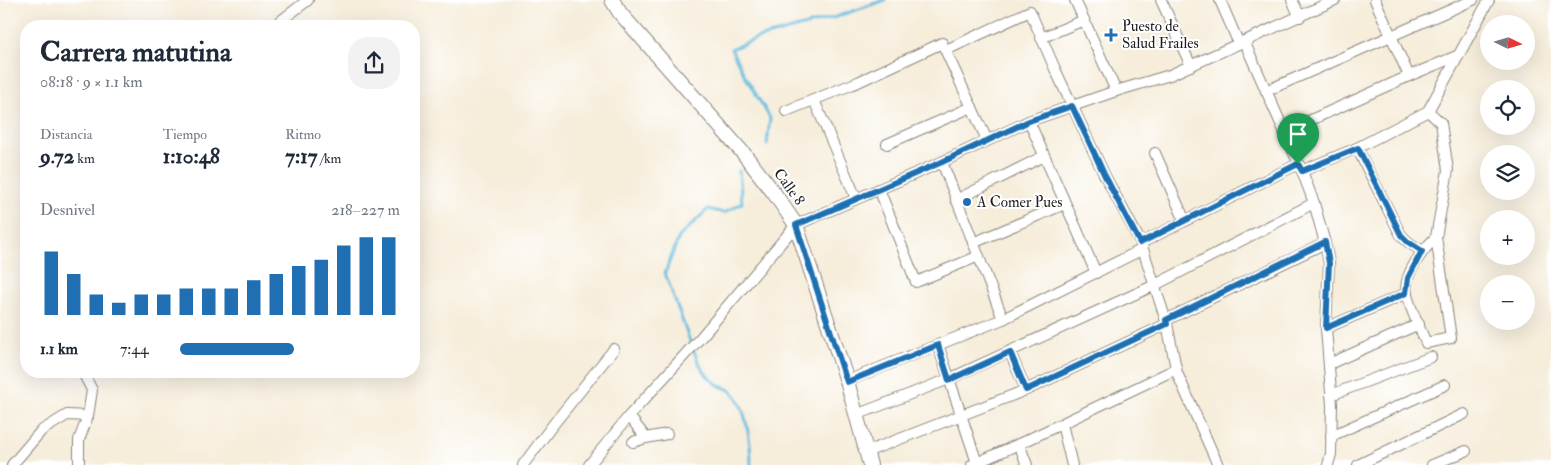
<!DOCTYPE html>
<html lang="es">
<meta charset="utf-8">
<style>
:root{--surface:#fff;--page:#f2f2f3;--text:#1f2937;--muted:#747a83;--accent:#1f6fb2}
body{margin:0;font-family:"IM FELL Double Pica",serif;background:var(--page);color:var(--text);height:100vh;display:flex;flex-direction:column;font-size:19px;white-space:nowrap}
*{box-sizing:border-box;margin:0}
p{font-size:16px;color:var(--muted)}
.icon{flex:none;width:28px;height:28px;fill:none;stroke:currentColor;stroke-width:2;stroke-linecap:round;stroke-linejoin:round}
.map{position:relative;flex:1;overflow:hidden}
.panel{position:absolute;left:20px;top:20px;width:400px;height:358px;display:flex;flex-direction:column;background:var(--surface);border-radius:20px;box-shadow:0 5px 20px #0002}
.panel>*{flex:none}
.needle{width:32px;rotate:95deg}
.buttons{position:absolute;left:1480px;top:15px;display:grid;gap:10px}
.buttons a{display:grid;place-items:center;width:55px;height:55px;border-radius:50%;background:var(--surface);box-shadow:0 5px 20px #0002;font-size:25px}
.pin{position:absolute;display:grid;place-items:center;width:42px;height:42px;color:#fff;margin:-51px -21px;border-radius:50% 50% 50% 0;rotate:-45deg;box-shadow:0 0 5px #0007}
.pin .icon{rotate:45deg}
.round{display:grid;place-items:center;flex:none;width:52px;height:52px;border-radius:20px;background:var(--page)}
.head{display:flex;align-items:center;justify-content:space-between;height:85px;padding:0 20px}
h1{font-size:28px;font-weight:800;line-height:38px}
.metrics{display:grid;grid-template-columns:repeat(3,1fr);gap:8px;height:85px;padding:5px 20px}
.metrics div{display:grid;align-content:center}
.metrics b{font-size:21px;font-weight:800}
.metrics small{font-size:14px;font-weight:400}
.metrics p{font-size:14px}
.chart{height:140px;padding:10px 20px}
.chart p{display:flex;justify-content:space-between}
.chart svg{width:100%;height:90px;margin-top:5px;stroke:var(--accent);stroke-width:6}
ul{padding:0 20px;list-style:none;font-size:16px}
li{display:grid;grid-template-columns:80px 60px 1fr;align-items:center;height:38px}
li i{height:12px;border-radius:6px;background:var(--accent)}
.map>svg:first-child{display:block}
</style>
<div class="map">
<svg width="1551" height="465" viewBox="0 0 1551 465">
<rect width="100%" height="100%" fill="#fff"/>
<filter id="ink" filterUnits="userSpaceOnUse"><feTurbulence type="fractalNoise" baseFrequency=".02" numOctaves="2"/><feDisplacementMap in="SourceGraphic" scale="10" xChannelSelector="R" yChannelSelector="G"/><feConvolveMatrix kernelMatrix="1 2 1 2 8 2 1 2 1" color-interpolation-filters="sRGB"/></filter>
<filter id="wash" filterUnits="userSpaceOnUse"><feTurbulence type="fractalNoise" baseFrequency=".0096" numOctaves="4" result="noise"/><feDisplacementMap in="SourceGraphic" scale="20" xChannelSelector="R" yChannelSelector="G"/><feGaussianBlur stdDeviation="1.12" result="paint"/><feColorMatrix in="noise" values="0 0 0 0 0 0 0 0 0 0 0 0 0 0 0 0 0 1.4 0 .05"/><feComposite in="paint" operator="in"/></filter>
<g filter="url(#wash)">
<rect width="100%" height="100%" fill="#f6edda"/>
<g fill="none" stroke-linecap="round" stroke-linejoin="round">
<g stroke="#61b9de" stroke-width="3">
<path d="M 767,144 L 770,118 L 745,76 L 731,49 L 758,38 L 836,17 L 885,0"/>
<path d="M 691,344 L 665,273 L 679,237 L 708,209 L 724,213 L 742,203 L 739,171"/>
<path d="M 693,349 C 700,365 703,374 717,384 C 721,387 727,388 731,391 C 747,405 751,445 751,465"/>
</g>
</g>
</g>
<g filter="url(#ink)">
<g fill="none" stroke-linecap="round" stroke-linejoin="round">
<g stroke="#89847b" stroke-width="12">
<g id="minor">
<path d="M 1075,0 L 1116,91"/>
<path d="M 1161,0 L 1191,66"/>
<path d="M 1220,0 L 1239,44"/>
<path d="M 1292,0 L 1300,17"/>
<path d="M 1375,0 L 1409,76"/>
<path d="M 274,26 L 308,0"/>
<path d="M 1041,38 L 1084,20"/>
<path d="M 1244,41 L 1302,171 L 1314,203 L 1325,243 L 1329,263 L 1326,328 L 1332,405 L 1331,454 L 1328,465"/>
<path d="M 946,50 L 1030,11 L 1055,69 L 1105,176 L 1141,243 L 1167,324 L 1177,373 L 1218,465"/>
<path d="M 1266,91 L 1473,0"/>
<path d="M 814,100 L 856,198"/>
<path d="M 786,111 L 858,82 L 942,43 L 987,140"/>
<path d="M 1428,111 L 1441,123 L 1448,170 L 1436,237 L 1451,338 L 1426,343 C 1420,328 1411,311 1407,295 C 1402,275 1423,250 1436,237"/>
<path d="M 1029,121 L 1096,273"/>
<path d="M 1284,132 L 1409,76 L 1459,55"/>
<path d="M 887,144 L 972,107"/>
<path d="M 1357,148 L 1401,235 L 1408,242 L 1422,251"/>
<path d="M 1155,153 L 1185,221"/>
<path d="M 942,162 L 1003,319"/>
<path d="M 1302,171 L 1357,148 L 1428,111 L 1489,0"/>
<path d="M 879,189 L 916,282 L 979,256"/>
<path d="M 956,200 L 1044,156"/>
<path d="M 973,243 L 1065,204"/>
<path d="M 1141,243 L 1298,164"/>
<path d="M 1166,320 L 1325,243"/>
<path d="M 1326,328 L 1407,293"/>
<path d="M 938,345 L 977,463"/>
<path d="M 1010,352 L 1026,390"/>
<path d="M 1329,364 L 1419,324"/>
<path d="M 847,381 L 1003,319 L 1143,249"/>
<path d="M 1331,395 L 1431,357"/>
<path d="M 856,415 L 949,379 L 1155,285 L 1314,203"/>
<path d="M 629,416 L 646,438 L 667,434"/>
<path d="M 1062,424 L 1072,465"/>
<path d="M 1331,436 L 1445,385"/>
<path d="M 633,442 L 646,438"/>
<path d="M 1019,444 L 1027,465"/>
<path d="M 866,452 L 1026,390 L 1167,324"/>
<path d="M 12,465 L 41,431 L 67,415 L 88,416"/>
<path d="M 79,465 L 79,440 L 88,416 L 92,390 L 82,371"/>
<path d="M 523,465 L 552,426 L 614,349"/>
<path d="M 589,465 L 629,416 L 702,336 L 796,225 L 942,162 L 1029,121 L 1116,91 L 1170,75 L 1335,0"/>
<path d="M 972,465 L 1019,444 L 1176,369"/>
<path d="M 1358,465 L 1464,414"/>
<path d="M 1432,465 L 1466,451"/>
</g>
</g>
<g stroke="#89847b" stroke-width="16">
<path id="tertiary" d="M 612,0 L 620,13 L 744,154 L 774,193 L 796,225 L 847,381 L 870,465"/>
</g>
<use href="#minor" stroke="#fff" stroke-width="10"/>
<use href="#tertiary" stroke="#fff" stroke-width="14"/>
</g>
</g>
<g fill="none" stroke-linecap="round" stroke-linejoin="round" filter="url(#ink)">
<g stroke="#fff" stroke-width="10">
<path id="route" d="M 1072,106 L 1105,176 L 1140,243 L 1298,164 L 1302,171 L 1358,148 L 1401,235 L 1408,242 L 1422,251 L 1408,278 L 1406,293 L 1326,328 L 1329,263 L 1325,242 L 1166,320 L 1167,324 L 1026,390 L 1010,352 L 949,380 L 938,345 L 847,382 L 796,225 L 942,162 L 1029,121 Z"/>
</g>
<use href="#route" stroke="#1f6fb2" stroke-width="6"/>
</g>
<g fill="#1f6fb2" stroke="#fff" stroke-width="2">
<path d="M1108.5 27.5h5v5h5v5h-5v5h-5v-5h-5v-5h5z"/>
<circle cx="967" cy="202" r="5"/>
</g>
<g text-anchor="middle" dominant-baseline="central" stroke-width="4" stroke-linejoin="round" paint-order="stroke">
<g font-size="15" fill="#1c1c1c" stroke="#fff" text-anchor="start">
<text x="1122" y="26">Puesto de<tspan x="1122" dy="17">Salud Frailes</tspan></text>
<text x="977" y="202">A Comer Pues</text>
</g>
<g font-size="15" fill="#1c1c1c" stroke="#fff">
<text transform="translate(789 187) rotate(54)">Calle 8</text>
</g>
</g>
</svg>
<div class="buttons">
<a><svg class="needle" viewBox="-14 -14 28 28"><path d="M0-13l5 13h-10z" fill="#e53935"/><path d="M0 13l5-13h-10z" fill="#747a83"/></svg></a>
<a><svg class="icon" aria-label="locate" viewBox="0 0 24 24"><circle cx="12" cy="12" r="6"/><path d="M12 2v4M12 18v4M2 12h4M18 12h4"/></svg></a>
<a><svg class="icon" aria-label="layers" viewBox="0 0 24 24"><path d="M12 4l9 5-9 5-9-5zM3 14l9 5 9-5"/></svg></a>
<a>+</a>
<a>−</a>
</div>
<div class="pin" style="left:1298px;top:164px;background:#1e9e55"><svg class="icon" aria-label="arrive" viewBox="0 0 24 24"><path d="M6 21V4h12l-3 4 3 4H6"/></svg></div>
<section class="panel">
<div class="head"><div><h1>Carrera matutina</h1><p>08:18 · 9 × 1.1 km</p></div><a class="round"><svg class="icon" aria-label="share" viewBox="0 0 24 24"><path d="M12 15V3M7 8l5-5 5 5M5 13v7h14v-7"/></svg></a></div>
<div class="metrics">
<div><p>Distancia</p><b>9.72<small> km</small></b></div>
<div><p>Tiempo</p><b>1:10:48</b></div>
<div><p>Ritmo</p><b>7:17<small> /km</small></b></div>
</div>
<div class="chart"><p><span>Desnivel</span>218–227 m</p>
<svg viewBox="0 0 160 44" preserveAspectRatio="none"><path d="M5 44V13M15 44V24M25 44V34M35 44V38M45 44V34M55 44V34M65 44V31M75 44V31M85 44V31M95 44V27M105 44V24M115 44V20M125 44V17M135 44V10M145 44V6M155 44V6"/></svg>
</div>
<ul>
<li><b>1.1 km</b>7:44<i style="width:52%"></i></li>
</ul>
</section>
</div>
